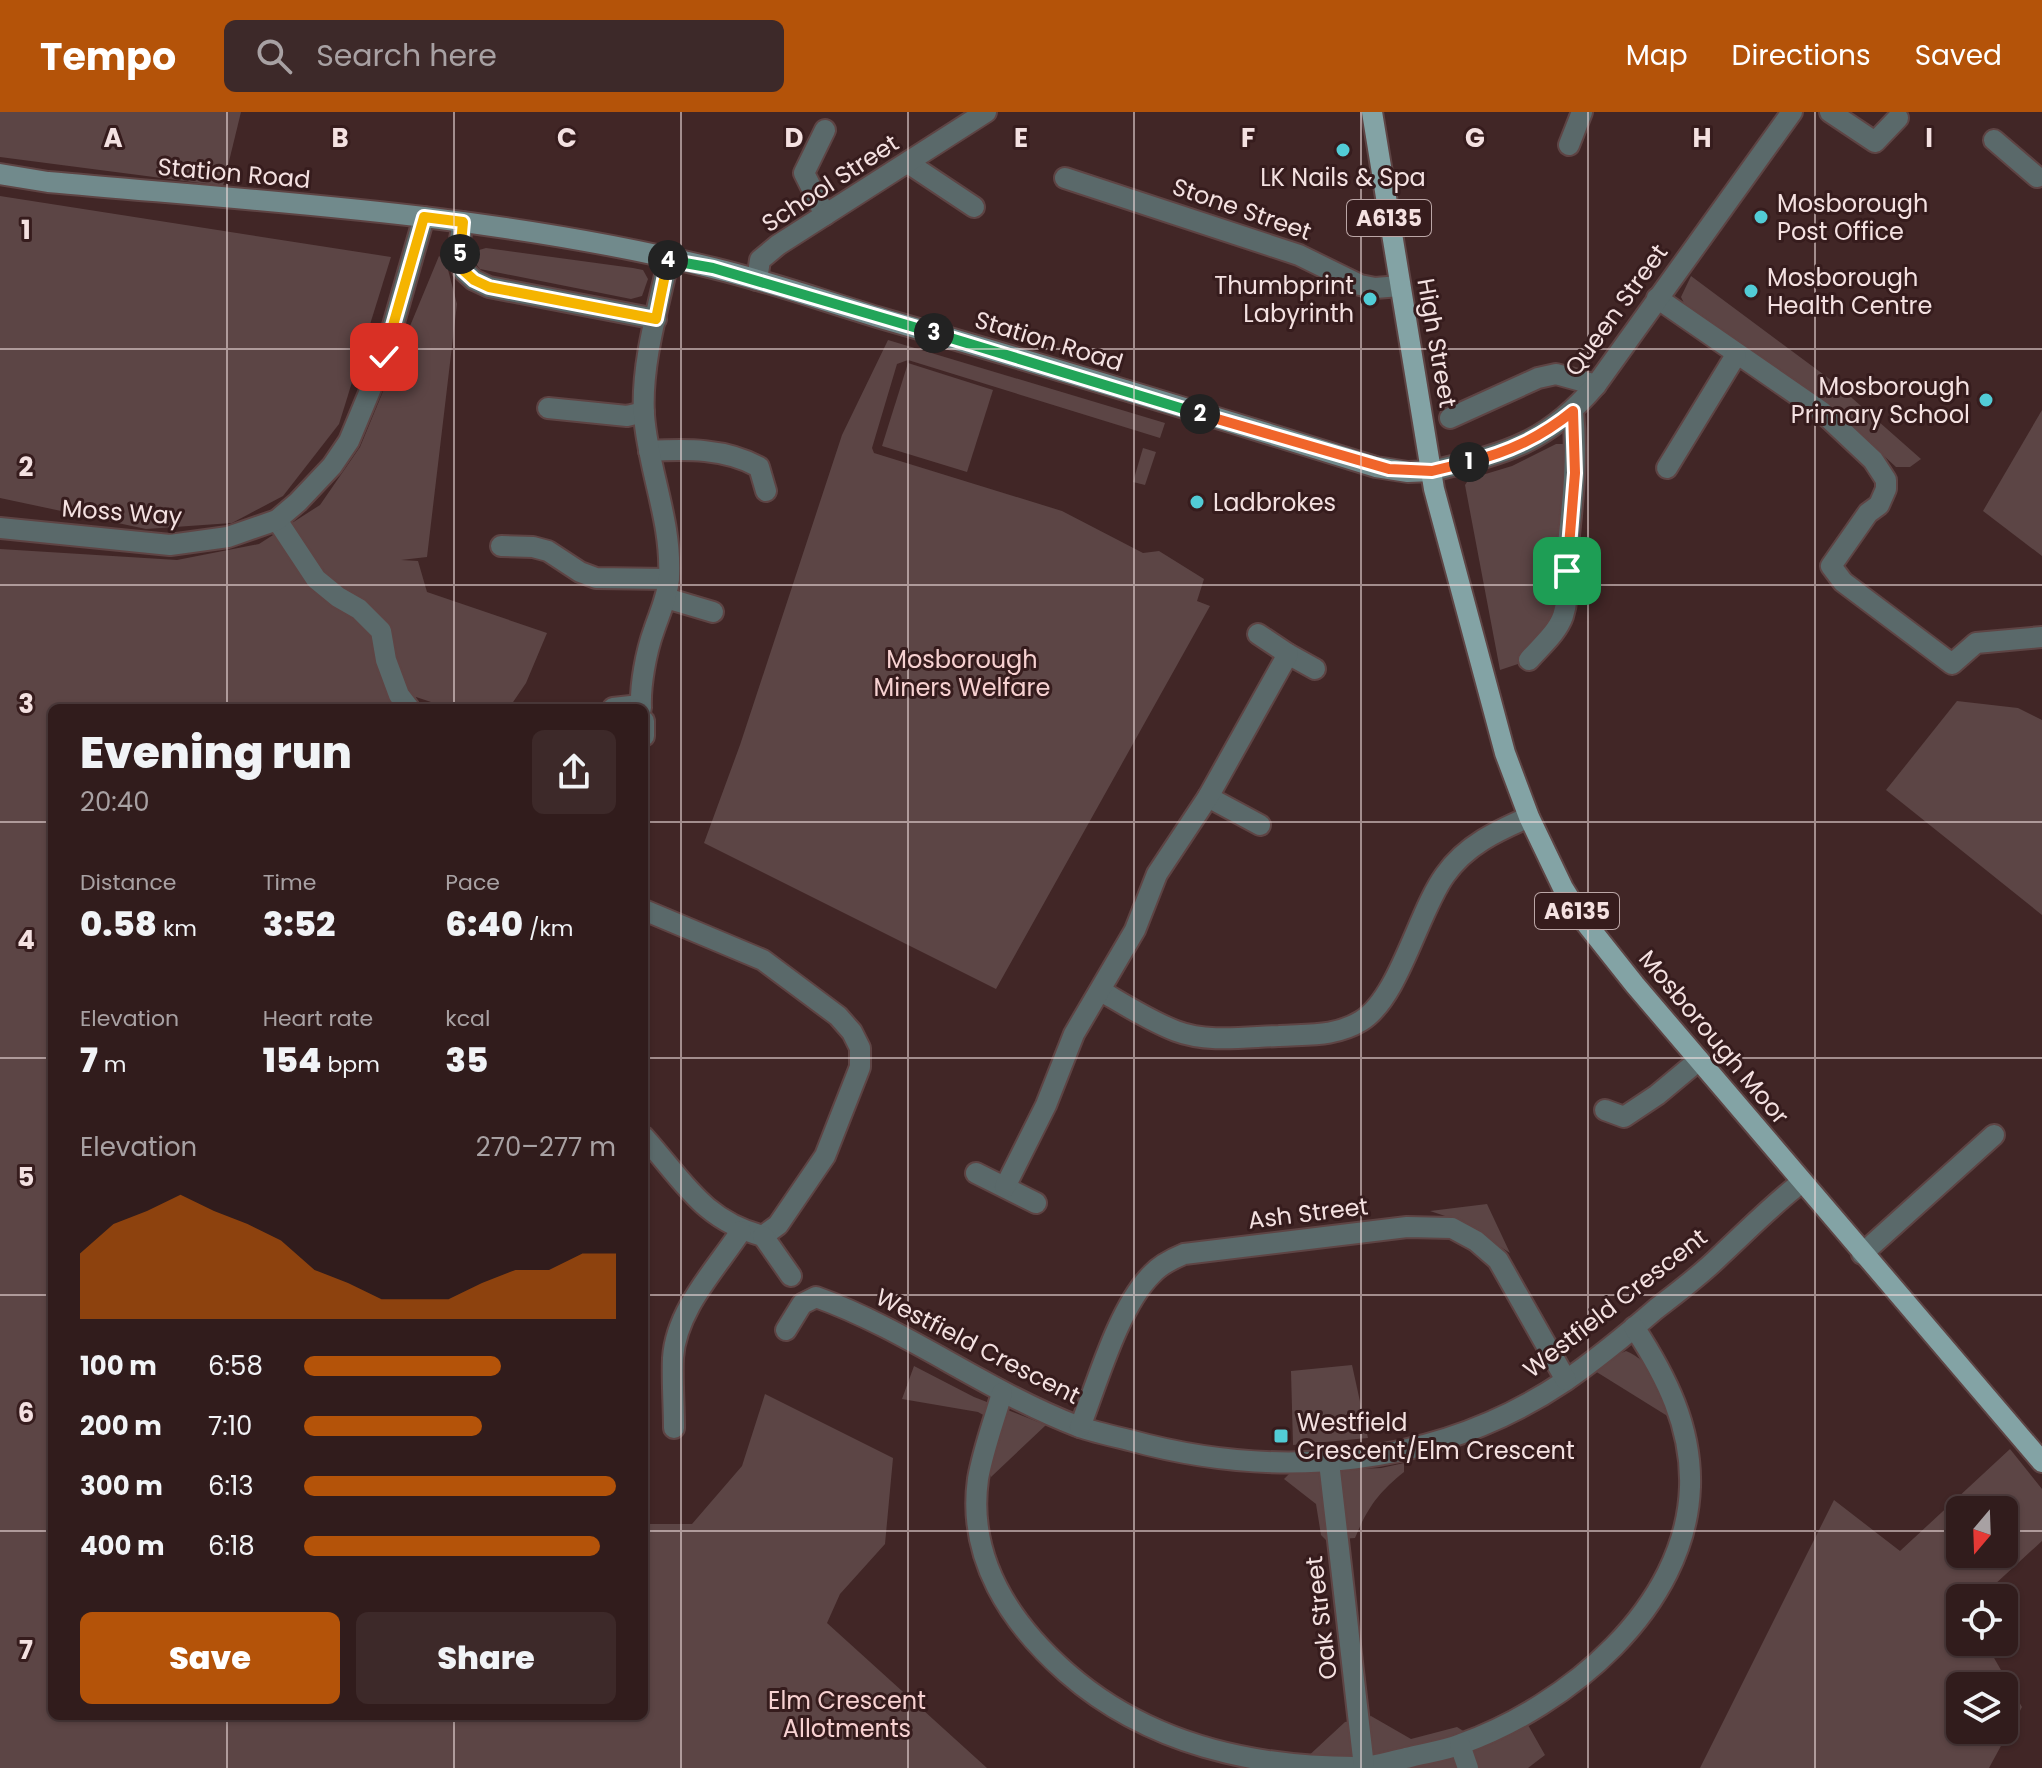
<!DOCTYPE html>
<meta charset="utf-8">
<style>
:root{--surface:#311c1c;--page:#3d2929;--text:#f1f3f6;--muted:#a8a1a3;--line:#4c3a3b;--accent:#b45309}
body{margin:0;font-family:Poppins,sans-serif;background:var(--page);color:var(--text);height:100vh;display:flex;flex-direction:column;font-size:30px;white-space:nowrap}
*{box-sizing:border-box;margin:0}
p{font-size:26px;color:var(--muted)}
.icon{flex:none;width:44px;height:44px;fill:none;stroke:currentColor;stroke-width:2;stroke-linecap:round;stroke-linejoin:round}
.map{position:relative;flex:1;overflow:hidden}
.panel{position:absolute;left:48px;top:592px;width:600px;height:1016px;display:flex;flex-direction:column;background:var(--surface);border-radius:12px;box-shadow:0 2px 6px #0004,0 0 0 2px var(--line)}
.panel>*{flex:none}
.needle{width:52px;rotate:199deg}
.fabs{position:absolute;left:1946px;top:1384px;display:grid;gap:16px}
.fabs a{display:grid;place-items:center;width:72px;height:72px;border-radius:12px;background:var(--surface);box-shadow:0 2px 6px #0004,0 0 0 2px var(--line);font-size:40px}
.pin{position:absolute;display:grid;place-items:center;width:68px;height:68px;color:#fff;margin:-34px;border-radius:16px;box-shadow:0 4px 12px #0006}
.km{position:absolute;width:40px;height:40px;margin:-20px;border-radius:50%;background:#222;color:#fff;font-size:22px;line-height:40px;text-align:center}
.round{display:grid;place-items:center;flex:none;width:84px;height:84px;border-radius:12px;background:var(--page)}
.headline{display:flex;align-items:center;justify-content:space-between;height:136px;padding:0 32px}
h1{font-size:44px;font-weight:800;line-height:60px}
.metrics{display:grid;grid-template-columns:repeat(3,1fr);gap:12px;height:136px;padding:8px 32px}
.metrics div{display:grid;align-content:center}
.metrics b{font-size:34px;font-weight:800}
.metrics small{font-size:22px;font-weight:400}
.metrics p{font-size:22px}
.chart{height:224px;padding:16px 32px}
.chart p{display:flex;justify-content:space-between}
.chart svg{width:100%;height:144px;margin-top:8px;fill:var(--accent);opacity:.7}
.cta{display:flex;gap:16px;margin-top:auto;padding:16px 32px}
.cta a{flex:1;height:92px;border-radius:12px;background:var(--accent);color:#fff;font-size:32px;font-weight:800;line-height:92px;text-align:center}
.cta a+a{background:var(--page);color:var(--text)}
ul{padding:0 32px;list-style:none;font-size:26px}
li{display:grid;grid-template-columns:128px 96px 1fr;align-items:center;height:60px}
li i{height:20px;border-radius:10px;background:var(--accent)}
header{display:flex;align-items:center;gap:48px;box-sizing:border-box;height:112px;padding:0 40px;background:var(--accent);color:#fff}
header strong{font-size:38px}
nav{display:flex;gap:44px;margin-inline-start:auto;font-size:28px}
.search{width:560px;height:72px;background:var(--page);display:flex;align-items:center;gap:20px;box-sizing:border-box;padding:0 28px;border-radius:12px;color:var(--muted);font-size:30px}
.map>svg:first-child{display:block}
</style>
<header>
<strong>Tempo</strong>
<div class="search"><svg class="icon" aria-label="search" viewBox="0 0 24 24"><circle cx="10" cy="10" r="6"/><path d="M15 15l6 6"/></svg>Search here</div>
<nav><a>Map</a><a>Directions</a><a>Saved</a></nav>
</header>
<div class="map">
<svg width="2042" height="1656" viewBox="0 0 2042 1656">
<rect width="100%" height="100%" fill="#412626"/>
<g fill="#5c4545" fill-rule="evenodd">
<path d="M 0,0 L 241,0 L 223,74 L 0,45 Z"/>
<path d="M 0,84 L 391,145 L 339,312 L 283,384 L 232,411 L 146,417 L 0,386 Z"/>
<path d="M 486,136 L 633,156 L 643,158 L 648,167 L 642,184 L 631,187 L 480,157 C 474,151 475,146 479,138 Z"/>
<path d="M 439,144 L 446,150 L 457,192 L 427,445 L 401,448 L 418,449 L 427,480 L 547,521 L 526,571 L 509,596 L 449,596 L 416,585 L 412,596 L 52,596 L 52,1604 L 644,1604 L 644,1412 L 692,1412 L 742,1354 L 765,1282 L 893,1346 L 885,1432 L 840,1482 L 827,1511 L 987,1656 L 0,1656 L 0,437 L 177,448 L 259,432 L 320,393 L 360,335 Z"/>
<path d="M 1691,164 L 1835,271 L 1921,347 L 1910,355 L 1896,355 L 1823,288 L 1684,191 L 1681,185 Z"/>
<path d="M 888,228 L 1165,311 L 1160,326 L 908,248 L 897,252 L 872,336 L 874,341 L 1062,399 L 1143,441 L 1159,439 L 1204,467 L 1197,489 L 1210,494 L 996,877 L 704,731 L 740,633 L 842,323 Z"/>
<path d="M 908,251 L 993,278 L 967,360 L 882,334 Z"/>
<path d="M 2042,298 L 2042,444 L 1983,399 Z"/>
<path d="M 1556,332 L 1563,332 L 1565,339 L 1557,470 L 1562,498 L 1521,551 L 1500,558 L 1465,373 L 1469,367 L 1512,354 Z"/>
<path d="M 1143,336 L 1156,340 L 1145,373 L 1133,370 Z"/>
<path d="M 1957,589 L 2018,596 L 2042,608 L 2042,803 L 1886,678 Z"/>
<path d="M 1487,1092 L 1510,1141 L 1460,1109 L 1430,1099 Z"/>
<path d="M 1626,1239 C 1651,1248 1662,1280 1669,1305 L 1595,1259 L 1616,1243 Z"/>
<path d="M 1352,1253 L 1368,1326 L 1293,1333 L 1291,1259 Z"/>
<path d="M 914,1254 L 974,1285 L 1046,1313 L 991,1365 L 991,1353 L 1001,1313 L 978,1300 L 902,1287 Z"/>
<path d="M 2010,1337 L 2042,1377 L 2042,1429 L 1980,1486 L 1960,1486 L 1960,1530 L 1985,1530 L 2022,1595 L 1989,1656 L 1700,1656 L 1834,1388 L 1900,1439 ZM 1960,1398 L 2004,1398 L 2004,1442 L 1960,1442 ZM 1960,1574 L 2004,1574 L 2004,1618 L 1960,1618 Z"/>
<path d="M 1404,1351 L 1404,1360 C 1378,1381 1368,1395 1355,1426 L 1326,1428 L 1321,1423 L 1316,1392 L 1284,1367 L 1291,1360 L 1381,1356 Z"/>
<path d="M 1371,1604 L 1411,1627 L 1457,1615 L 1484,1632 L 1528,1613 L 1545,1643 L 1528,1656 L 1414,1656 L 1409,1638 L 1304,1648 L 1345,1610 Z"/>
</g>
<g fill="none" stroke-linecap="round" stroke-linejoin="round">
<g stroke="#5e4444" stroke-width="24">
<g id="minor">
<path d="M 1830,0 L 1875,30 L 1898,6"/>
<path d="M 1994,28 L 2037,65"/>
<path d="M 1569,33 L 1582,0"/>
<path d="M 908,51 L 974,95"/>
<path d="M 1065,66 L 1299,143 L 1360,173 L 1375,176 L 1400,174"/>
<path d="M 825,103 L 804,61 L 825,18"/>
<path d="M 463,110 L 459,133 L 463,158 L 474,168 L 489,175 L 656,207"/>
<path d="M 757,168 L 760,148 L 778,133 L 986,0"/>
<path d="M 1657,186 L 1822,300 L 1873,348 L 1886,368 L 1886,377 L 1879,393 L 1868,401 L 1831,454 L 1843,470 L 1952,552 L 1976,531 L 2042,525"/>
<path d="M 548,296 L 627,304 L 644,300"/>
<path d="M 1450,306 L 1538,266 L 1556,262 L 1596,273"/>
<path d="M 649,339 C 686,337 725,336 759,355 L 766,379"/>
<path d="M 1667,356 L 1736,243"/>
<path d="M 1432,359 C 1505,341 1545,333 1596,273 L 1792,0"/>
<path d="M 277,408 L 316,467 L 338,485 L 359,497 L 381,519 L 386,548 L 399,583 L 409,596"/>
<path d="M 501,434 L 533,435 L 548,439 L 580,460 L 596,466 L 669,467"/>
<path d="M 666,486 L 713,500"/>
<path d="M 1288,542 L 1315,557"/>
<path d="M 1529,548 C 1541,534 1557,521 1563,504 C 1570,483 1565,463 1567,442 C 1572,394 1578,347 1573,299"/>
<path d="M 613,596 L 640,593"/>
<path d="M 641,596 C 640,573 646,540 654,518 C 660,500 668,484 669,465 C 672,409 648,358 644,303 C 641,252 658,196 669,146"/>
<path d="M 644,609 L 644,624"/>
<path d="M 1208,685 L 1260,713"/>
<path d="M 644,798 L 763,848 L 838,904 L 852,920 L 860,936 L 860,955 L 825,1044 L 778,1113 L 763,1124 C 702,1108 683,1068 644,1025"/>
<path d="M 1101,879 C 1125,893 1150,909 1176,919 C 1207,931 1246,925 1279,924 C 1307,922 1335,925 1361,909 C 1399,886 1418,800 1445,763 C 1466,733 1497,719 1529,705"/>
<path d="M 1605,998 L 1624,1005 L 1657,983 L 1699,948"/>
<path d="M 976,1061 L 1036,1091"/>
<path d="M 1005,1075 L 1046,993 L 1074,922 L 1135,818 L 1157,762 L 1208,685 L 1288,542 L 1258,522"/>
<path d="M 763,1124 L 791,1164"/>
<path d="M 1862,1142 L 1994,1023"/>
<path d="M 786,1218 L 802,1192 L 816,1185 C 906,1217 986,1279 1077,1314 C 1094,1320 1112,1324 1129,1328 C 1277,1369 1436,1356 1565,1269 C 1597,1247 1627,1222 1656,1197 C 1678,1180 1701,1163 1721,1143 C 1748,1118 1773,1092 1802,1070"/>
<path d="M 1002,1281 C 994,1309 983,1338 978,1367 C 967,1446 1010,1511 1067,1561 C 1148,1632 1255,1656 1362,1655 C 1377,1654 1391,1649 1406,1646 C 1424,1641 1444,1639 1461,1632 C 1567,1594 1686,1496 1690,1375 C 1692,1315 1666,1264 1634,1215"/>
<path d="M 1080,1315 C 1097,1271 1119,1194 1152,1162 C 1160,1153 1172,1147 1184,1142 L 1407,1115 L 1452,1116 L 1476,1129 L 1498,1148 L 1566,1268"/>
<path d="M 674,1316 C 674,1293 672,1269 673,1246 C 676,1198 716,1157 741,1119"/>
<path d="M 1329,1350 L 1364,1655"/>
<path d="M 1460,1633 L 1468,1656"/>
</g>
</g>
<g stroke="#5e4444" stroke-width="24">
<path id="tertiary" d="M 0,416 L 170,433 L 228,425 L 277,408 L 298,390 L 332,354 L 349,329 L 384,245 L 424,105"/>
</g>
<g stroke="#5e4444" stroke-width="24">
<path id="secondary" d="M 0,62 L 48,70 C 270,90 496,102 713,156 C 771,170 827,190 884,207 C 1048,254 1212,304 1376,355 L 1408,360 L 1432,359"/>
</g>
<g stroke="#5e4444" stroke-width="24">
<path id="primary" d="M 1372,0 L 1434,377 L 1505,641 L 1529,705 L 1563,776 L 1581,805 L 1635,873 L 2042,1350"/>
</g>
<use href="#minor" stroke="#5a696a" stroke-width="20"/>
<use href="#tertiary" stroke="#5a696a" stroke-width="20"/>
<use href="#secondary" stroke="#718a8c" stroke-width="20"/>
<use href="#primary" stroke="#83a3a5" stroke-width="20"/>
</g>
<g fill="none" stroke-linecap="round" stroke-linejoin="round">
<g stroke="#fff" stroke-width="16">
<path id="split-1" d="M 1469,350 C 1509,340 1541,325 1573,299 L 1575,361 L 1567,459"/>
</g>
<g stroke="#fff" stroke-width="16">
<path id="split-2" d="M 1200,302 L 1389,357 L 1432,359 L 1469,350"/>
</g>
<g stroke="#fff" stroke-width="16">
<path id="split-3" d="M 934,221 L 1200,302"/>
</g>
<g stroke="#fff" stroke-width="16">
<path id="split-4" d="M 668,148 L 713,156 L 934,221"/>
</g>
<g stroke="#fff" stroke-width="16">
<path id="split-5" d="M 460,142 L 463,158 L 474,168 L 489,175 L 656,207 L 668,148"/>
</g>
<g stroke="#fff" stroke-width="16">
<path id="split-6" d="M 384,245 L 424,105 L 463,110 L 460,142"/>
</g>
<use href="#split-1" stroke="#f0652b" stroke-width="10"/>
<use href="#split-2" stroke="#f0652b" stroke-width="10"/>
<use href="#split-3" stroke="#22a559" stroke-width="10"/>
<use href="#split-4" stroke="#22a559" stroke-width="10"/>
<use href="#split-5" stroke="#f5b400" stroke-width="10"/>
<use href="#split-6" stroke="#f5b400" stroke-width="10"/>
</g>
<path fill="none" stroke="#f4e1e1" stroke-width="2" stroke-opacity="0.55" d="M 227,0 L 227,596M 454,0 L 454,596M 681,0 L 681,1656M 908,0 L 908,1656M 1134,0 L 1134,1656M 1361,0 L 1361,1656M 1588,0 L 1588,1656M 1815,0 L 1815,1656M 0,237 L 2042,237M 0,473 L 2042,473M 0,710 L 52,710M 644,710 L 2042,710M 0,946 L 52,946M 644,946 L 2042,946M 0,1183 L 52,1183M 644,1183 L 2042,1183M 0,1419 L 52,1419M 644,1419 L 1960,1419M 2004,1419 L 2042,1419M 227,1604 L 227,1656M 454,1604 L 454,1656"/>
<g fill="#52ccd6" stroke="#361c1d" stroke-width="3">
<circle cx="1343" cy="38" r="8"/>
<circle cx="1761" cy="105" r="8"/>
<circle cx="1751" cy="179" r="8"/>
<circle cx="1370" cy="187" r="8"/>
<circle cx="1986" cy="288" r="8"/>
<circle cx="1197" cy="390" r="8"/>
<rect x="1273" y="1316" width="16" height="16" rx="4"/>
</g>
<g text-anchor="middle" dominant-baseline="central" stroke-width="6" stroke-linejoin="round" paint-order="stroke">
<g fill="#361c1d" stroke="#bba6a6" stroke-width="2">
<rect x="1347" y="88" width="84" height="36" rx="6"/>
<rect x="1535" y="781" width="84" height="36" rx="6"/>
</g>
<g font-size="22" font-weight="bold" fill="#f4e1e1">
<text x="1389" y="106">A6135</text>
<text x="1577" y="799">A6135</text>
</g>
<g font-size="24" fill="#f4e1e1" stroke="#361c1d">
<text transform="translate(234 61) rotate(5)">Station Road</text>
<text transform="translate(830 71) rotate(-33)">School Street</text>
<text transform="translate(1242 97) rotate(19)">Stone Street</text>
<text transform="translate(1616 198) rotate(-54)">Queen Street</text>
<text transform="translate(1049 229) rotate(17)">Station Road</text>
<text transform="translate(1437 231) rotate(80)">High Street</text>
<text transform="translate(122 400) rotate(4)">Moss Way</text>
<text transform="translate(1714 925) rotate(50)">Mosborough Moor</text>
<text transform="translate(1308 1101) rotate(-7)">Ash Street</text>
<text transform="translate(1615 1191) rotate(-38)">Westfield Crescent</text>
<text transform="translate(978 1234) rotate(27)">Westfield Crescent</text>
<text transform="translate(1321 1506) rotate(-97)">Oak Street</text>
</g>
<g font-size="24" fill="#f4e1e1" stroke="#361c1d" text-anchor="start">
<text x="1343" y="65" text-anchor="middle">LK Nails &amp; Spa</text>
<text x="1777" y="91">Mosborough<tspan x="1777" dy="28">Post Office</tspan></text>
<text x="1767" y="165">Mosborough<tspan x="1767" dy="28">Health Centre</tspan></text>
<text x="1354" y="173" text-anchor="end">Thumbprint<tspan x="1354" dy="28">Labyrinth</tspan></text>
<text x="1970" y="274" text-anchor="end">Mosborough<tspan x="1970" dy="28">Primary School</tspan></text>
<text x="1213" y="390">Ladbrokes</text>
<text x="1297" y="1310">Westfield<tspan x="1297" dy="28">Crescent/Elm Crescent</tspan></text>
</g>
<g font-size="24" fill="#f7d1d1" stroke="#361c1d">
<text x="962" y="547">Mosborough<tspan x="962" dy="28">Miners Welfare</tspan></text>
<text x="847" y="1588">Elm Crescent<tspan x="847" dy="28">Allotments</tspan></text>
</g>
</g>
<g font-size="26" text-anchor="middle" font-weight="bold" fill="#f4e1e1" stroke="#361c1d" stroke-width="6" stroke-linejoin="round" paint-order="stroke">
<text x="113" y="35">A</text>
<text x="340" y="35">B</text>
<text x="567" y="35">C</text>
<text x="794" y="35">D</text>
<text x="1021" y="35">E</text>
<text x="1248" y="35">F</text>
<text x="1475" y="35">G</text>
<text x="1702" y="35">H</text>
<text x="1929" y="35">I</text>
<text x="26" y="127">1</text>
<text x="26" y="364">2</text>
<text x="26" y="601">3</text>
<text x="26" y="837">4</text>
<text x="26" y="1074">5</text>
<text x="26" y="1310">6</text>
<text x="26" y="1547">7</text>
</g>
</svg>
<div class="fabs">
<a><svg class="needle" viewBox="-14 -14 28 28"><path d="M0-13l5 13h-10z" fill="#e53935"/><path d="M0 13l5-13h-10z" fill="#a8a1a3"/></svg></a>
<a><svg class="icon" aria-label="locate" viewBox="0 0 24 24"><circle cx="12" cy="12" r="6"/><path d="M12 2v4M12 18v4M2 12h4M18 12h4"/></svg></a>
<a><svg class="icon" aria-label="layers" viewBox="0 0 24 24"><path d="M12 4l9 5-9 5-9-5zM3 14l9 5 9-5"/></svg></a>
</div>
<div class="pin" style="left:1567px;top:459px;background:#1e9e55"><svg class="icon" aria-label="arrive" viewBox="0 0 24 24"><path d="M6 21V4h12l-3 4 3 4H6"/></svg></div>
<div class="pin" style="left:384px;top:245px;background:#d93025"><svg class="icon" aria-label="check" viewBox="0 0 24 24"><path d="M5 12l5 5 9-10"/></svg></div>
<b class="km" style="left:1469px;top:350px">1</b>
<b class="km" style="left:1200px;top:302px">2</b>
<b class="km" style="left:934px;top:221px">3</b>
<b class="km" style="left:668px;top:148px">4</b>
<b class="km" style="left:460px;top:142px">5</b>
<section class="panel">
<div class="headline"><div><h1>Evening run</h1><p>20:40</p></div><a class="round"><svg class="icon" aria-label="share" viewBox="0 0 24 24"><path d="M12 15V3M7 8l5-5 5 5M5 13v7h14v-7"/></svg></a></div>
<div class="metrics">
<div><p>Distance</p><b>0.58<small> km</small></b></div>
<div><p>Time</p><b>3:52</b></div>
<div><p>Pace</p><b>6:40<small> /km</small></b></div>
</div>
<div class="metrics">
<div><p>Elevation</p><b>7<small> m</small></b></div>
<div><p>Heart rate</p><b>154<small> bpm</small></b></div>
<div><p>kcal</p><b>35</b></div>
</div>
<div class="chart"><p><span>Elevation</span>270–277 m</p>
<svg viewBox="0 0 160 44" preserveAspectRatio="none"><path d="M0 44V24L10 15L20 11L30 6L40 11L50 15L60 20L70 29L80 33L90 38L100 38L110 38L120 33L130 29L140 29L150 24L160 24V44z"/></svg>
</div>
<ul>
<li><b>100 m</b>6:58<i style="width:63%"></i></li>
<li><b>200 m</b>7:10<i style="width:57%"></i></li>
<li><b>300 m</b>6:13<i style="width:100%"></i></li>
<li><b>400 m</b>6:18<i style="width:95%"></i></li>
</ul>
<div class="cta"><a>Save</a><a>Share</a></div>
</section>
</div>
